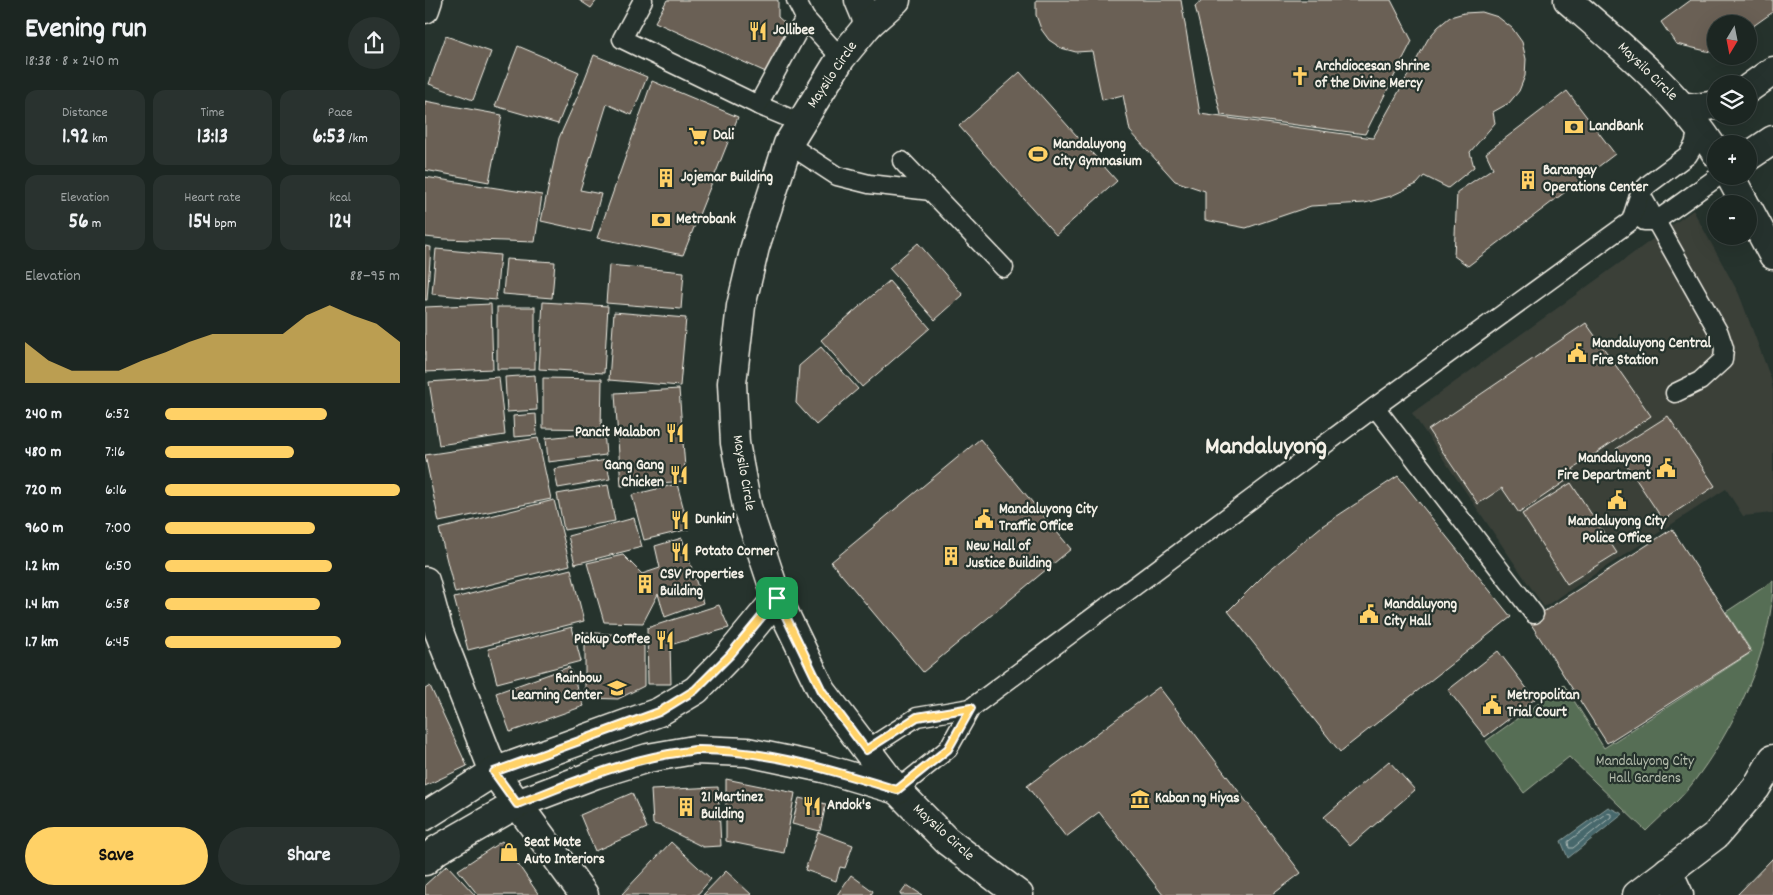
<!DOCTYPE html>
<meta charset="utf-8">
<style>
:root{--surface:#1c2622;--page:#29322f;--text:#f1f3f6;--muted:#a0a5a5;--line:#3a4340;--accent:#ffd166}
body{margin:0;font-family:Dekko,sans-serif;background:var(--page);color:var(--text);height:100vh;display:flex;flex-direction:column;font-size:19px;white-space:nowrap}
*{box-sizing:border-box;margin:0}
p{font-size:16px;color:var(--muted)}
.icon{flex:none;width:28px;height:28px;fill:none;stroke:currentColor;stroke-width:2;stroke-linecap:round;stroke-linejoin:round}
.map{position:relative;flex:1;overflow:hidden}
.panel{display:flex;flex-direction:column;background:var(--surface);width:425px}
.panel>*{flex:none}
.needle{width:32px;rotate:190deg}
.buttons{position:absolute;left:1282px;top:15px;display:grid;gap:10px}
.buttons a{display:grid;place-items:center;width:50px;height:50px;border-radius:50%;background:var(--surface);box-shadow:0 5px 20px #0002,0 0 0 1px var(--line);font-size:25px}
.pin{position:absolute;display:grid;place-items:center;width:42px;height:42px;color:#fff;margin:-21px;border-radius:10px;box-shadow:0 2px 8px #0006}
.round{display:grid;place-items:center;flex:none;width:52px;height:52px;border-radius:26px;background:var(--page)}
.summary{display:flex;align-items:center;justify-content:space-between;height:85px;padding:0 25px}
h1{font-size:28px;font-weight:800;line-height:38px}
.stats{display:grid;grid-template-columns:repeat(3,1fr);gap:8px;height:85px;padding:5px 25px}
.stats div{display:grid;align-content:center;border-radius:12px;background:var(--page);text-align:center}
.stats b{font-size:21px;font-weight:800}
.stats small{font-size:14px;font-weight:400}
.stats p{font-size:14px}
.chart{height:140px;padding:10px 25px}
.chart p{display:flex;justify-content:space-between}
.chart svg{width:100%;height:90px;margin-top:5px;fill:var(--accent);opacity:.7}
.cta{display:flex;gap:10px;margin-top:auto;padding:10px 25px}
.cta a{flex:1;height:58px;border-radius:30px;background:var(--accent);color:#111;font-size:20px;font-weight:800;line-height:58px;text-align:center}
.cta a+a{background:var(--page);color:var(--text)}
ul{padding:0 25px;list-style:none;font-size:16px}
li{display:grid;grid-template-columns:80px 60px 1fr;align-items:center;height:38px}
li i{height:12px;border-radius:6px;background:var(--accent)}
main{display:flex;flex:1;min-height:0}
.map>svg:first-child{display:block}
</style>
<main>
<section class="panel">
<div class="summary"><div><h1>Evening run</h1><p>18:38 · 8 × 240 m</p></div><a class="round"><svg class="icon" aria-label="share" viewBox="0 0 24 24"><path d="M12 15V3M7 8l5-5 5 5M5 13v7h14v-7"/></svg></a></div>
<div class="stats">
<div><p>Distance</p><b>1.92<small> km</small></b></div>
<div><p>Time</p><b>13:13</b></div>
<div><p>Pace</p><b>6:53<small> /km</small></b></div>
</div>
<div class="stats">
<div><p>Elevation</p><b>56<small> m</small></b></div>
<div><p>Heart rate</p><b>154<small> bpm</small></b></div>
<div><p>kcal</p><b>124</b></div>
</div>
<div class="chart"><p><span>Elevation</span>88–95 m</p>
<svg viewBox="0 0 160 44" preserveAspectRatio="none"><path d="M0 44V24L10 33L20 38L30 38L40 38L50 33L60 29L70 24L80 20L90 20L100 20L110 20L120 11L130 6L140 11L150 15L160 24V44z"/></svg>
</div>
<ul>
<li><b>240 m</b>6:52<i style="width:69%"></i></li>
<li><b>480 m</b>7:16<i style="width:55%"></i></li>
<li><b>720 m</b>6:16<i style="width:100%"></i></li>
<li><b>960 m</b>7:00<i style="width:64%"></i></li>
<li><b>1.2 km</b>6:50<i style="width:71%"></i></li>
<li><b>1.4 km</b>6:58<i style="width:66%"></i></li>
<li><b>1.7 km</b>6:45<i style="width:75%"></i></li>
</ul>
<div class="cta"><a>Save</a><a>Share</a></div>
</section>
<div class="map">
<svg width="1348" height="895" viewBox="0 0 1348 895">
<rect width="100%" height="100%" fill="#26332d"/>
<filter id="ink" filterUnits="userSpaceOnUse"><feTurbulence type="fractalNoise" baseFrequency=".02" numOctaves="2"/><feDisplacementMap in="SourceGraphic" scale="10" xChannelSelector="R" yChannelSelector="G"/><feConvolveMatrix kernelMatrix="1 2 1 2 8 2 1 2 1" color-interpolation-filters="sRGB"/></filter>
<g filter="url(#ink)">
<path fill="#3a4039" d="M 1268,210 L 1314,294 L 1346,379 L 1348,390 L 1348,513 L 1318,516 L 1301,489 L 1119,607 L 987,413 Z"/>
<path fill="#576e54" stroke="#a6b09e" d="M 1348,581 C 1348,649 1308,731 1267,784 C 1254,801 1236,816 1221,831 L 1144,757 L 1099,793 L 1061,741 L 1139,685 L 1179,748 L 1327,652 L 1301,612 Z"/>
<path fill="#46686c" stroke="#8c9f9e" d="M 1183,807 L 1198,814 L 1143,858 L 1136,841 Z"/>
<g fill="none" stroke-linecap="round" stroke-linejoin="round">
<path stroke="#aebab6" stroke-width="1" d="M 1182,813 L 1186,814 L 1186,817 L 1148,848 L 1144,848 L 1143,842 Z"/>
</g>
<g fill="#6a6054" stroke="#f4f1e8">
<path d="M 154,0 L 172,0 L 166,8 Z"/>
<path d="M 242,0 L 353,0 L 353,17 L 362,25 L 343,73 L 230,22 Z"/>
<path d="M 611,0 L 756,0 L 775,114 L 948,138 L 1003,39 L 1013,27 L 1025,17 L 1039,13 L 1057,12 L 1073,17 L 1087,28 L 1097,42 L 1101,59 L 1100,76 L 1094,91 L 1084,103 L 1068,112 L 1070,123 L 1045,152 L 1049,167 L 1023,188 L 999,176 L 992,184 L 966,196 L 940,203 L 886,206 L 821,228 L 780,220 L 780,191 L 750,181 L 705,131 L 698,95 L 677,100 L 667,51 L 651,52 L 636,48 L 624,40 L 616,29 L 611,15 Z"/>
<path d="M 777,0 L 966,0 L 987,41 L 940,134 L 796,115 L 770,6 Z"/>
<path d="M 1266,0 L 1348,0 L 1348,12 L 1324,29 L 1324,24 L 1291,24 L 1290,53 L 1251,44 L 1236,22 Z"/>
<path d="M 21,36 L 66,52 L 48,100 L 4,84 Z"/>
<path d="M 93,46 L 154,72 L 133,124 L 70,106 Z"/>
<path d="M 169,55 L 222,77 L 207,115 L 182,104 L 155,190 L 176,194 L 166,232 L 116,221 L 134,138 L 155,91 Z"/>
<path d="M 595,72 L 692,181 L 631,235 L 534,126 Z"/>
<path d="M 227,81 L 313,117 L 258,255 L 172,238 Z"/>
<path d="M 1142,91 L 1190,154 L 1043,266 L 1029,256 L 1032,192 L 1068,168 L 1061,153 Z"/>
<path d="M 0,101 L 77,115 L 64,182 L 0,170 Z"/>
<path d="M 0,177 L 117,195 L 110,242 L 19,239 L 0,237 Z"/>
<path d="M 493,243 L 538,295 L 510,320 L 464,268 Z"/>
<path d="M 0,246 L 6,247 L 2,300 L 0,300 Z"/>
<path d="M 11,249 L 75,255 L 71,300 L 7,294 Z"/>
<path d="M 81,259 L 130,262 L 127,298 L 78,294 Z"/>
<path d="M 184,265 L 259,272 L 256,309 L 181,303 Z"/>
<path d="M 464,281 L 505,328 L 437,387 L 396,340 Z"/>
<path d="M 118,302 L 183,306 L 179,373 L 114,369 Z"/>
<path d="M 66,304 L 68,369 L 0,372 L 0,307 Z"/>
<rect x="72" y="307" width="38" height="62"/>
<path d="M 189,312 L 261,318 L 255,386 L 184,380 Z"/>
<path d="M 1161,323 L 1226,416 L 1148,469 L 1151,474 L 1094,513 L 1077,488 L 1053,504 L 1003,430 Z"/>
<path d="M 396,347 L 433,389 L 391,425 L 371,403 L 374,366 Z"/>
<path d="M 110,375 L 112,410 L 82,412 L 80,377 Z"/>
<path d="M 74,377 L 80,435 L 14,445 L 4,382 Z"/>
<path d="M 118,378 L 177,379 L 176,429 L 118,428 Z"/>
<path d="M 254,389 L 261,481 L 196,486 L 190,393 Z"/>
<path d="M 111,414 L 112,435 L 89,437 L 88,416 Z"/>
<path d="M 1243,416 L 1290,486 L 1238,520 L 1191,449 Z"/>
<path d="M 179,432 L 181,455 L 123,462 L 121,438 Z"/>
<path d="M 113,438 L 126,499 L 14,522 L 0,455 Z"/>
<path d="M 555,439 L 646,549 L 498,672 L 406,562 Z"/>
<path d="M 181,460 L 185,479 L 133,488 L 129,469 Z"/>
<path d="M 973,476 L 1086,617 L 915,752 L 803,611 L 842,572 L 897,526 Z"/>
<path d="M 1146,483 L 1192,553 L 1142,584 L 1097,514 Z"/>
<path d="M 252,484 L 264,529 L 219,540 L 207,495 Z"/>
<path d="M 183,485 L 190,521 L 139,530 L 132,494 Z"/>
<path d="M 129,500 L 145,565 L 30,593 L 14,529 Z"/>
<path d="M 209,518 L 217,547 L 150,564 L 143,536 Z"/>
<path d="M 1247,529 L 1326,652 L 1182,743 L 1104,621 Z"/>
<path d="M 257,538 L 278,603 L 240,617 L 233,594 L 218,623 L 179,622 L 162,563 L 198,555 L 217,574 L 235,568 L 230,546 Z"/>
<path d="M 146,569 L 159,621 L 43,650 L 29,598 Z"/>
<path d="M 294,605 L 304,628 L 245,645 L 246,684 L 223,684 L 222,628 Z"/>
<path d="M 147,627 L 156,661 L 72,683 L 63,649 Z"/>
<path d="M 160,632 L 207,636 L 219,636 L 219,686 L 193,699 L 160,698 Z"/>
<path d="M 1073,651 L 1110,699 L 1060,737 L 1023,690 Z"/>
<path d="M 144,667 L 159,706 L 85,732 L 71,693 Z"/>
<path d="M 5,686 L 42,766 L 0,786 L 0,689 Z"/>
<path d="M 734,687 L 876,873 L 847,895 L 738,895 L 674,812 L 641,837 L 602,786 Z"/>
<path d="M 964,761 L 990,790 L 925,846 L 899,817 Z"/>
<path d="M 301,779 L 370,793 L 359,853 L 301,841 Z"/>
<path d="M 293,787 L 296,846 L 278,847 L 236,826 L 228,824 L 226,790 Z"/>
<path d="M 207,793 L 222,828 L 170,851 L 155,815 Z"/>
<path d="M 374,798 L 401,804 L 395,831 L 367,824 Z"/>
<path d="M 393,832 L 428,845 L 420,868 L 415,867 L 411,881 L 380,870 Z"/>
<path d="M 77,841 L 114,895 L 53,895 L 33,870 Z"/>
<path d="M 246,842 L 286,879 L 272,895 L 199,895 L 197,894 Z"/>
<path d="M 1348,858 L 1348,895 L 1312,895 Z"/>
<path d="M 22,865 L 50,895 L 0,895 L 0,885 Z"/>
<path d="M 301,871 L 327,895 L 278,895 Z"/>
<path d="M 426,875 L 448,891 L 446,895 L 412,895 Z"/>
<path d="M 482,885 L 497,895 L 475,895 Z"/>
</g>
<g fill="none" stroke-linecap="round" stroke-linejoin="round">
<g stroke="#f4f1e8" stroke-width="21">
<g id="service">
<path d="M 218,0 L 197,39 L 333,105 L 376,123"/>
<path d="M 371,0 L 380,18 L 416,58"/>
<path d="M 333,105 L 380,18"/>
<path d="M 363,144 L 412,176 L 444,184 L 506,191"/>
<path d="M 477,161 L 579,268"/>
<path d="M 1215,193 L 1294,333 L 1299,348 L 1298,360 L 1275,381 L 1250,393"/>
<path d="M 1219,221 L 1231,221 L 1294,176"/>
<path d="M 950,407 L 1109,614"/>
<path d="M 441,750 L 492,717 L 546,708"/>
<path d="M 472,790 L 523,749 L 546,708 L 950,407 L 1206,221 L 1215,193 L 1224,184 L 1263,155 L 1269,145 L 1273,128"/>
</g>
</g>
<g stroke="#f4f1e8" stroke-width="31">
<g id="minor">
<path d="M 0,9 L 3,0"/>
<path d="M 0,581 L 14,632 L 69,772"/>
</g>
</g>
<g stroke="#f4f1e8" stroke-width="31">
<path id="tertiary" d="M 69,772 L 159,895"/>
</g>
<g stroke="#f4f1e8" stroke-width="31">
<g id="secondary">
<path d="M 434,0 L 444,24"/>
<path d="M 471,0 L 444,24 L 416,58 L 363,144 L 330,247 L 316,306 L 307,383 L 310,443 L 322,507 L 352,598 L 397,691 L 472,790 L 522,841 L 594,895"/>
<path d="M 1143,0 C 1196,46 1254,93 1291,153"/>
<path d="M 1324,88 L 1348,71"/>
<path d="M 1256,106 L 1270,108 L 1291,105"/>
<path d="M 1324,156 L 1348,140"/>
<path d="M 1305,176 L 1320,204"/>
<path d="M 1324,210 L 1348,255"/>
<path d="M 0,816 L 69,772 L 234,712 L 271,690 L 305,655 L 352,598"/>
<path d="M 0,861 L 12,850 L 92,804 L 171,774 L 223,758 L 269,750 L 322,752 L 398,768 L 472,790"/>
<path d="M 1243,871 L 1254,895"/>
<path d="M 1212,895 L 1291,835 L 1331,788 L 1348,759"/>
</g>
</g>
<use href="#service" stroke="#26332d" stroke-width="18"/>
<use href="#minor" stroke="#26332d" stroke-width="28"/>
<use href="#tertiary" stroke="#26332d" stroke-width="28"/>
<use href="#secondary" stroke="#26332d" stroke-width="28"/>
</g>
</g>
<g fill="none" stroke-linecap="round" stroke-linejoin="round" filter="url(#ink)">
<g stroke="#fff" stroke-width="10">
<path id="route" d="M 352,598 L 397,691 L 441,750 L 492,717 L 546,708 L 523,749 L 472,790 C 406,770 339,749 270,750 C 262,751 253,753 244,754 C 192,763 142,785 92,804 L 69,772 L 234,712 L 270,690 L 305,655 Z"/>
</g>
<use href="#route" stroke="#ffd166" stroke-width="6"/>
</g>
<defs>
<g id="restaurant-bare" transform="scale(1.5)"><path d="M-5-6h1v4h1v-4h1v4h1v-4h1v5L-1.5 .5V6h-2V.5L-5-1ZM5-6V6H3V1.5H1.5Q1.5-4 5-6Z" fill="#ffd166" stroke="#26332d" stroke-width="2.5" paint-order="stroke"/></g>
<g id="church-bare" transform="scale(1.5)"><path d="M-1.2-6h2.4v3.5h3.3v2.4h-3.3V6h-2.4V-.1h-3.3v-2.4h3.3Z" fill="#ffd166" stroke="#26332d" stroke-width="2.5" paint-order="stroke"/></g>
<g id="bank-bare" transform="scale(1.5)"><path d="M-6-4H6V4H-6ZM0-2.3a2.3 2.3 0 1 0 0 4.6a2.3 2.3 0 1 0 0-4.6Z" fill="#ffd166" stroke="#26332d" stroke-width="2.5" paint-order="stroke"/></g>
<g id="supermarket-bare" transform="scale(1.5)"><path d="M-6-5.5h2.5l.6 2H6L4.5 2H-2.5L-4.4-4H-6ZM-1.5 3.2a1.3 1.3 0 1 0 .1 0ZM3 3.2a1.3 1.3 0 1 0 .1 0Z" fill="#ffd166" stroke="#26332d" stroke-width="2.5" paint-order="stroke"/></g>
<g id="stadium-bare" transform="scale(1.5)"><path d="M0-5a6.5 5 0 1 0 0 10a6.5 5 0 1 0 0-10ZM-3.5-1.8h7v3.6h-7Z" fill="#ffd166" stroke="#26332d" stroke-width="2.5" paint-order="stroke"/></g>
<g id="building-bare" transform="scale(1.5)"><path d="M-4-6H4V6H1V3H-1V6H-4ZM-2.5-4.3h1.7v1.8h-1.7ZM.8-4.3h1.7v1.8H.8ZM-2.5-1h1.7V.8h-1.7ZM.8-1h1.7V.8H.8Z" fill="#ffd166" stroke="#26332d" stroke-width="2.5" paint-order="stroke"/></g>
<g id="civic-bare" transform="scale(1.5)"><path d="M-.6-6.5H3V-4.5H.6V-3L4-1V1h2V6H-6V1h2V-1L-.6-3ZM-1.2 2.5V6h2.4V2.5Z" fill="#ffd166" stroke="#26332d" stroke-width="2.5" paint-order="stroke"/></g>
<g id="school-bare" transform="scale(1.5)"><path d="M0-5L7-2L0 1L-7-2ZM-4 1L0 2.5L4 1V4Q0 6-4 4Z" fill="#ffd166" stroke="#26332d" stroke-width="2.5" paint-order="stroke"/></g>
<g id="museum-bare" transform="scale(1.5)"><path d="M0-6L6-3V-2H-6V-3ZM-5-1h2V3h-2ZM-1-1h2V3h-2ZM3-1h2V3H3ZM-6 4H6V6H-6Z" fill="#ffd166" stroke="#26332d" stroke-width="2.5" paint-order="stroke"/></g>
<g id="shop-bare" transform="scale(1.5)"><path d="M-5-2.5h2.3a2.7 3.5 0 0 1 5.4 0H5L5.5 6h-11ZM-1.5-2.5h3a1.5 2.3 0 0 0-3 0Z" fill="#ffd166" stroke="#26332d" stroke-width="2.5" paint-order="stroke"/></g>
</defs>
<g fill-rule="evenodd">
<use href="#restaurant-bare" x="333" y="31"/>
<use href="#church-bare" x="875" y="76"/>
<use href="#bank-bare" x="1149" y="127"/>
<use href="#supermarket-bare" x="273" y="136"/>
<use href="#stadium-bare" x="613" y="154"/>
<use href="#building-bare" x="241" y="178"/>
<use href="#building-bare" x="1103" y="180"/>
<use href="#bank-bare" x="236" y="220"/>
<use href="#civic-bare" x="1152" y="353"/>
<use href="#restaurant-bare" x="250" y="433"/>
<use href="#civic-bare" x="1241" y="468"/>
<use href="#restaurant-bare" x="254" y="475"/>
<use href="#civic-bare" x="1192" y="500"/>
<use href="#civic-bare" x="559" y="519"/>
<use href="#restaurant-bare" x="255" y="520"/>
<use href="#restaurant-bare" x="255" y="552"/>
<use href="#building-bare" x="526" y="556"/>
<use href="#building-bare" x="220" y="584"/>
<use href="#civic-bare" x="944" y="614"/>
<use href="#restaurant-bare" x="240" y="640"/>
<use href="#school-bare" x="192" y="688"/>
<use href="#civic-bare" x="1067" y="705"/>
<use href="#museum-bare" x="715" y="799"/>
<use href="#restaurant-bare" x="387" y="806"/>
<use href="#building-bare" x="261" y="807"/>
<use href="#shop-bare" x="84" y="852"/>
</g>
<g text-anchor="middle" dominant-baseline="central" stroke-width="4.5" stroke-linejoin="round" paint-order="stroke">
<g font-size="15" font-weight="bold" fill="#f4f1e8" stroke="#26332d" text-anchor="start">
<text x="348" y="31">Jollibee</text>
<text x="890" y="67">Archdiocesan Shrine<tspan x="890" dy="17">of the Divine Mercy</tspan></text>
<text x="1164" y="127">LandBank</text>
<text x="288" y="136">Dali</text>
<text x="628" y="145">Mandaluyong<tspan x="628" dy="17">City Gymnasium</tspan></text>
<text x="1118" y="171">Barangay<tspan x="1118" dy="17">Operations Center</tspan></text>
<text x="256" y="178">Jojemar Building</text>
<text x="251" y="220">Metrobank</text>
<text x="1167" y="344">Mandaluyong Central<tspan x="1167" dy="17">Fire Station</tspan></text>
<text x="235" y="433" text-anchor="end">Pancit Malabon</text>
<text x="1226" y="459" text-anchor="end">Mandaluyong<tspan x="1226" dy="17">Fire Department</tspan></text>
<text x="239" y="466" text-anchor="end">Gang Gang<tspan x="239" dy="17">Chicken</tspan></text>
<text x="574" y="510">Mandaluyong City<tspan x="574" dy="17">Traffic Office</tspan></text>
<text x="270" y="520">Dunkin'</text>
<text x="1192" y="522" text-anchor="middle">Mandaluyong City<tspan x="1192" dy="17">Police Office</tspan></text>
<text x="541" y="547">New Hall of<tspan x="541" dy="17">Justice Building</tspan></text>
<text x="270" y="552">Potato Corner</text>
<text x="235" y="575">CSV Properties<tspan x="235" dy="17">Building</tspan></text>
<text x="959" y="605">Mandaluyong<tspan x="959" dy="17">City Hall</tspan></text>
<text x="225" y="640" text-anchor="end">Pickup Coffee</text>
<text x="177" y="679" text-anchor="end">Rainbow<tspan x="177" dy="17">Learning Center</tspan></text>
<text x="1082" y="696">Metropolitan<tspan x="1082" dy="17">Trial Court</tspan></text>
<text x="276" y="798">21 Martinez<tspan x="276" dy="17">Building</tspan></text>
<text x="730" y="799">Kaban ng Hiyas</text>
<text x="402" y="806">Andok's</text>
<text x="99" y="843">Seat Mate<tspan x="99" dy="17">Auto Interiors</tspan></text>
</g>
<g font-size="15" fill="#f4f1e8" stroke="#26332d">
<text transform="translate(1222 72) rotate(44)">Maysilo Circle</text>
<text transform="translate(408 75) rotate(-56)">Maysilo Circle</text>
<text transform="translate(318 473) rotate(80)">Maysilo Circle</text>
<text transform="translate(518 833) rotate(42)">Maysilo Circle</text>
</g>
<g font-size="15" fill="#b5bdad" stroke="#26332d">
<text x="1220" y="762">Mandaluyong City<tspan x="1220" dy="17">Hall Gardens</tspan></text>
</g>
<g font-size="25" font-weight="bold" fill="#f4f1e8" stroke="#26332d">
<text x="841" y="448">Mandaluyong</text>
</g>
</g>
</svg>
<div class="buttons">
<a><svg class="needle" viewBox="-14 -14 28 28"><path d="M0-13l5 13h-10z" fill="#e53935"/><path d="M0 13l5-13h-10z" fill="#a0a5a5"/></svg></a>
<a><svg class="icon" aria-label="layers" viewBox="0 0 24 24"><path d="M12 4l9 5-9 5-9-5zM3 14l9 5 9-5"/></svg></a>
<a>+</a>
<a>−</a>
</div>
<div class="pin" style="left:352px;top:598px;background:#1e9e55"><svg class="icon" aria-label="arrive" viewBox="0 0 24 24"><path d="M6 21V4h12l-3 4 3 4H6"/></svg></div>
</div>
</main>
